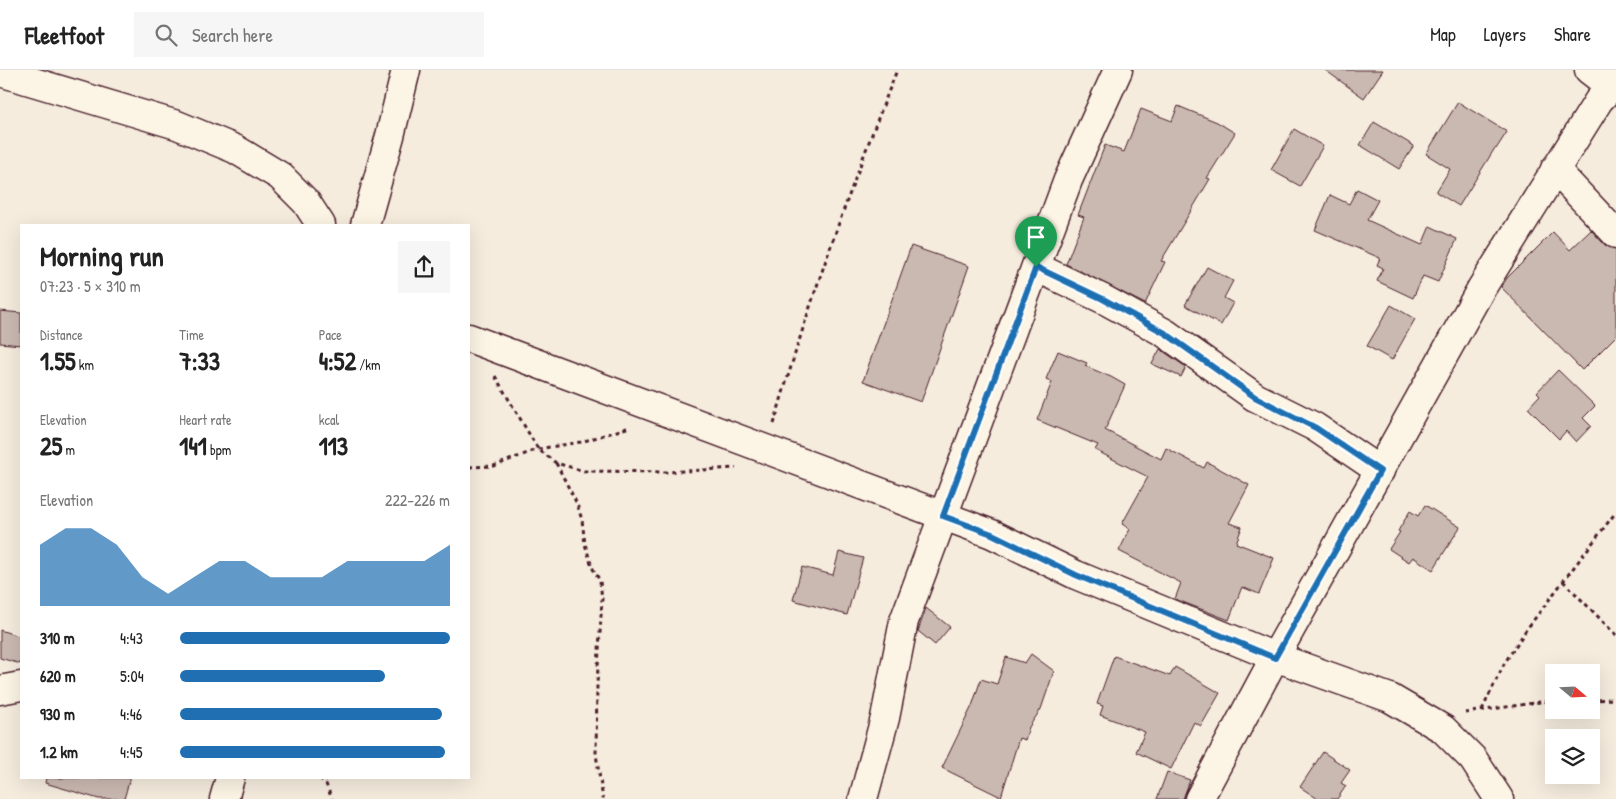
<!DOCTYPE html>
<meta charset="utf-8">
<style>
:root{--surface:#fff;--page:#f6f6f6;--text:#222;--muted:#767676;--line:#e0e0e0;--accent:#1f6fb2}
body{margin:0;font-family:"Patrick Hand",sans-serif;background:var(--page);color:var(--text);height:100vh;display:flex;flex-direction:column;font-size:19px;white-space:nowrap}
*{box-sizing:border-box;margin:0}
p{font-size:16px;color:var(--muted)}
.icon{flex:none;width:28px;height:28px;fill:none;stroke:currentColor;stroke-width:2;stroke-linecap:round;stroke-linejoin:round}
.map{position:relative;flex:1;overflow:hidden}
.sheet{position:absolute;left:20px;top:154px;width:450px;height:555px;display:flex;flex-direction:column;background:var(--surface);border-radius:0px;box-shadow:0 5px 20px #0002}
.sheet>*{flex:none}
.needle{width:32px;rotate:109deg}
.fabs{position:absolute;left:1545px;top:594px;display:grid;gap:10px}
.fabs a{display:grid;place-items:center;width:55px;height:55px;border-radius:0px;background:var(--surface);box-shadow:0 5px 20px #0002;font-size:25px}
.pin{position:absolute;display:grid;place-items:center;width:42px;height:42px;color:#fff;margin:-51px -21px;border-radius:50% 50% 50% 0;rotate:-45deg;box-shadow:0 0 5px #0007}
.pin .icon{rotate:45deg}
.round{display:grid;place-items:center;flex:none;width:52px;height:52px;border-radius:0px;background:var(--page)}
.head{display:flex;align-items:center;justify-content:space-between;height:85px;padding:0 20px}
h1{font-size:28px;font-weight:700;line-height:38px}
.metrics{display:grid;grid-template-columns:repeat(3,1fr);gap:8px;height:85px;padding:5px 20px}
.metrics div{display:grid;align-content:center}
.metrics b{font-size:25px;font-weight:700}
.metrics small{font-size:14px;font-weight:400}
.metrics p{font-size:14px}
.chart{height:140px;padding:10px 20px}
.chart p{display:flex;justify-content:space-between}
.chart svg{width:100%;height:90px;margin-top:5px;fill:var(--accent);opacity:.7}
ul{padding:0 20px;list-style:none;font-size:16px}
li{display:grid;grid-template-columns:80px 60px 1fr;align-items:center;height:38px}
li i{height:12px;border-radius:6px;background:var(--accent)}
header{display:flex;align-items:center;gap:30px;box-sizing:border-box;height:70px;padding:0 25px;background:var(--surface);border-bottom:1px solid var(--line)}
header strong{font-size:24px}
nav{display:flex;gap:28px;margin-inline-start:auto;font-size:18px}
.search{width:350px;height:45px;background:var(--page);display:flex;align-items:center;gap:12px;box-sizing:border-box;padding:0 18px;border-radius:0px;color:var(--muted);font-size:19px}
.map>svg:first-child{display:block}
</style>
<header>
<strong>Fleetfoot</strong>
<div class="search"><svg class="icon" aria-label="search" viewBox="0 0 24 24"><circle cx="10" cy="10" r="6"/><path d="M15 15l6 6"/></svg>Search here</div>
<nav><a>Map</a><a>Layers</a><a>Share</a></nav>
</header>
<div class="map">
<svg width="1616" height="729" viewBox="0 0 1616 729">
<rect width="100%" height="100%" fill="#f5ecde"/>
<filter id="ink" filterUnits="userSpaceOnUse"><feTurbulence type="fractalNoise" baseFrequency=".02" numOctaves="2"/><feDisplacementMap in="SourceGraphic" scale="10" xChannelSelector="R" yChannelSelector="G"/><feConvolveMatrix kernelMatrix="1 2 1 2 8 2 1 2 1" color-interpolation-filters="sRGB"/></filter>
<g filter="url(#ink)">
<g fill="#cab9b1" stroke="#4a1f2b">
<path d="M 1325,0 L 1383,0 L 1364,28 Z"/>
<path d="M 1458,32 L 1507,62 L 1496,79 L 1495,78 L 1459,136 L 1436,122 L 1450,99 L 1426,84 Z"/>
<path d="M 1178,36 L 1217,52 L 1235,63 L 1207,108 L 1210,109 L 1161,191 L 1165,192 L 1145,234 L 1066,194 L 1084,147 L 1078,145 L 1105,75 L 1124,82 L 1141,39 L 1172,51 Z"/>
<path d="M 1374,52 L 1414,76 L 1399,99 L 1360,75 Z"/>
<path d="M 1294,59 L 1323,76 L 1300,116 L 1271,100 Z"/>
<path d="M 1357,119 L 1378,130 L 1367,150 L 1422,175 L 1430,156 L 1457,169 L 1438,212 L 1423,206 L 1413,228 L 1377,211 L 1383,198 L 1377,195 L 1380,188 L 1315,160 L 1330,125 L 1349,134 Z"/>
<path d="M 1591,160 L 1605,175 L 1616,179 L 1616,266 L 1582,300 L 1501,217 L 1507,208 L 1553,162 L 1570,180 Z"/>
<path d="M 911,176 L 969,196 L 921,332 L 863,311 Z"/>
<path d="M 1207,197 L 1233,211 L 1224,228 L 1233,233 L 1221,255 L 1185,235 Z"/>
<path d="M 1391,235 L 1415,249 L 1392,290 L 1367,276 Z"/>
<path d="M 0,241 L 21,243 L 21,275 L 0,273 Z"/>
<path d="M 1160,279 L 1186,297 L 1181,307 L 1152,294 Z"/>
<path d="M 1058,281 L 1087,293 L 1085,296 L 1111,307 L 1125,315 L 1105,360 L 1161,389 L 1166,378 L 1204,398 L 1207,392 L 1249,415 L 1229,453 L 1242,457 L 1236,473 L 1274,488 L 1259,524 L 1242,517 L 1229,550 L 1175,529 L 1181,513 L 1119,481 L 1130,459 L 1122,454 L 1148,407 L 1095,380 L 1098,375 L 1037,350 L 1052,312 L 1046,309 Z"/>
<path d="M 1558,300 L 1595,336 L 1583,348 L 1591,356 L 1576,372 L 1566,361 L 1559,369 L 1528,338 L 1540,325 L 1537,322 Z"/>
<path d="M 1425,435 L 1460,457 L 1433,500 L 1413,487 L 1409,492 L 1389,479 L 1400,462 L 1398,461 L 1410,441 L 1418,446 Z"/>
<path d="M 839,482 L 863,488 L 847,545 L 793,530 L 802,497 L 833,505 Z"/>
<path d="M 926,538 L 950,557 L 935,575 L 918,561 Z"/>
<path d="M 0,560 L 21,567 L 21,594 L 0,588 Z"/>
<path d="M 1031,584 L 1054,601 L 1041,639 L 1029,657 L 1025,670 L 1019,668 L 1001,727 L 942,698 L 972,636 L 981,609 L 997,614 L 1006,587 L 1025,593 Z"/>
<path d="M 1114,586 L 1170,606 L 1175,597 L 1220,623 L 1201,656 L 1194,652 L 1171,699 L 1136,682 L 1145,662 L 1100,645 L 1103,636 L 1097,634 Z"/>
<path d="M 1323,682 L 1350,700 L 1341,713 L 1346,716 L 1337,729 L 1318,729 L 1300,717 Z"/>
<path d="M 1167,702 L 1190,710 L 1183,729 L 1157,729 Z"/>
<path d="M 46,708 L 130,708 L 124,729 L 99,729 L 45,713 Z"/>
</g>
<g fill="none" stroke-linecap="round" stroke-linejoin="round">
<g stroke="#4a1f2b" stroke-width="31">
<g id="minor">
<path d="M 1589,0 L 1611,17"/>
<path d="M 0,2 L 177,55 L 235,79 L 280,106 L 306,132 L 321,155"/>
<path d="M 1555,99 L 1616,164"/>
<path d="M 365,155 L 390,66 L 406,0"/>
<path d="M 1036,197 L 1103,229 L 1165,263 L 1255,327 L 1315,357 L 1380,401"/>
<path d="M 469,268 L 992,464 L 1076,505 L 1275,587 L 1390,628 L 1443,659 L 1473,689 L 1499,729"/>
<path d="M 0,620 L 21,616"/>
<path d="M 224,729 L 230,708"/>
<path d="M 863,729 L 885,648 L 904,551 L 1068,110 L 1118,0"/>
<path d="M 1199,729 L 1275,587 L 1481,219 L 1599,30 L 1616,12"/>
</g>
</g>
<g stroke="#4a1f2b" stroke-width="3" stroke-dasharray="4 4" stroke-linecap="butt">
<path d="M 495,306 L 538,379 L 556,393 L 584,401 L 668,402 L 736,398"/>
<path d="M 774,354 C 808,234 851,116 897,0"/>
<path d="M 556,393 L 577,434 L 582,450 L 585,474 L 592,497 L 600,511 L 602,529 L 597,614 L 596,684 L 603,729"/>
<path d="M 469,397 L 494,396 L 538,379 L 581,372 L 630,357"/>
<path d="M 1563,511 L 1616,565"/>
<path d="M 1591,630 L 1616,629"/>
<path d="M 1482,640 L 1504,594 L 1526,560 L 1616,442"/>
<path d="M 1465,643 L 1554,630"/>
<path d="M 320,708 L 326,714 L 332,729"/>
</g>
<use href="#minor" stroke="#fcf5e5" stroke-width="28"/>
</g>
</g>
<g fill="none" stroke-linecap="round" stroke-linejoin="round" filter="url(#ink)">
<g stroke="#fff" stroke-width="10">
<path id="route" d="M 1036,197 L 1103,229 L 1165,263 L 1255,327 L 1316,358 L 1380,401 L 1275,588 L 1076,505 L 992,464 L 943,446 Z"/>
</g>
<use href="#route" stroke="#1f6fb2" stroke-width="6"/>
</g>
</svg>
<div class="fabs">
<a><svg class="needle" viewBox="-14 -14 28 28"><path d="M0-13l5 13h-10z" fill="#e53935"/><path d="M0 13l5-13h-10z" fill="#767676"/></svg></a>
<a><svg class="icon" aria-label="layers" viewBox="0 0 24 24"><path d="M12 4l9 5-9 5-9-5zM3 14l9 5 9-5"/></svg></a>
</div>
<div class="pin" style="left:1036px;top:197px;background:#1e9e55"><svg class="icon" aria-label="arrive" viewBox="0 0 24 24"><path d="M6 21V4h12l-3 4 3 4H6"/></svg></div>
<section class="sheet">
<div class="head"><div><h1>Morning run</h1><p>07:23 · 5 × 310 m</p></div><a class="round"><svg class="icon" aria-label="share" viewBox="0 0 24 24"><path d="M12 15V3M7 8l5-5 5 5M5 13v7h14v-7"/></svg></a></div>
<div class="metrics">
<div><p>Distance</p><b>1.55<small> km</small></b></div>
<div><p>Time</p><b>7:33</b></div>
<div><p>Pace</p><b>4:52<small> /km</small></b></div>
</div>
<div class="metrics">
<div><p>Elevation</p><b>25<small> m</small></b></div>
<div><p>Heart rate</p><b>141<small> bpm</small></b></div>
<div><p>kcal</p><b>113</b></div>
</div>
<div class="chart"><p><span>Elevation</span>222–226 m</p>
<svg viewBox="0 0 160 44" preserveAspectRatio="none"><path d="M0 44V14L10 6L20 6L30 14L40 30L50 38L60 30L70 22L80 22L90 30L100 30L110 30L120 22L130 22L140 22L150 22L160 14V44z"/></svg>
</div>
<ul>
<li><b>310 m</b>4:43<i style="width:100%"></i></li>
<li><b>620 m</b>5:04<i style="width:76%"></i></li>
<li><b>930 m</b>4:46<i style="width:97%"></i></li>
<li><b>1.2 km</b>4:45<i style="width:98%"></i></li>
</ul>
</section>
</div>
